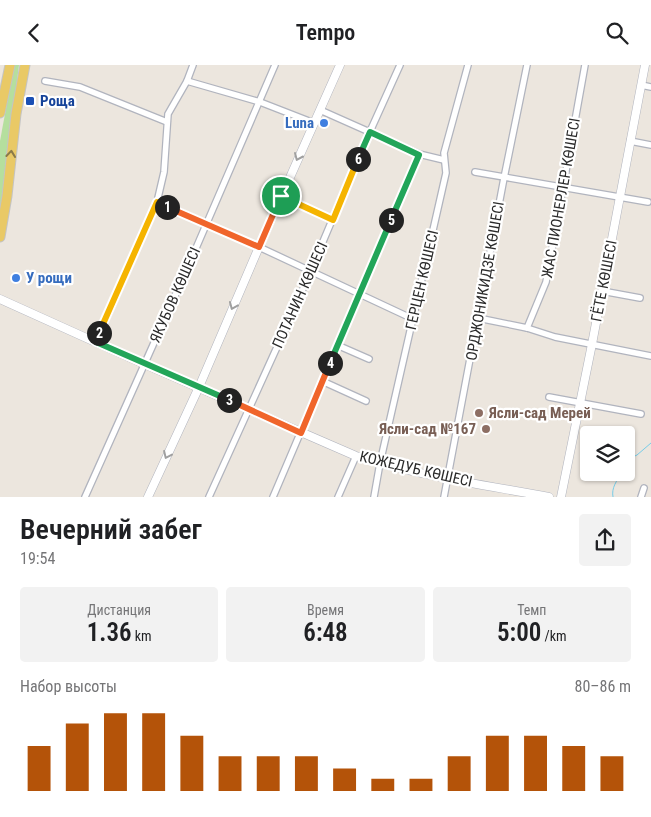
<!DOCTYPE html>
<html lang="ru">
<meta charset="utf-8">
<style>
:root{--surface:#fff;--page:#f2f2f2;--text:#202124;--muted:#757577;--accent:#b45309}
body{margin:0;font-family:"Roboto Condensed",sans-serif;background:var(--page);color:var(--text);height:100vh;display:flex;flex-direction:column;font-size:19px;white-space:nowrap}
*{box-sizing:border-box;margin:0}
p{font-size:16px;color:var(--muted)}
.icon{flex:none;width:28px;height:28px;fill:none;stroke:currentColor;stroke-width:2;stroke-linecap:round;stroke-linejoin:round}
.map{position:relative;height:432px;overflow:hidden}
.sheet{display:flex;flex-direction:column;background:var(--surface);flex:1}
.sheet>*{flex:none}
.controls{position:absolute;left:580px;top:361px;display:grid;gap:10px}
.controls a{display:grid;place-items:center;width:55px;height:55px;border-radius:5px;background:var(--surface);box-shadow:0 1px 4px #0004;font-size:25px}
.pin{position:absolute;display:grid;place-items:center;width:42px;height:42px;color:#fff;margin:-21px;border:2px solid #fff;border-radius:50%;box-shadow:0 1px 5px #0007}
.km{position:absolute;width:25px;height:25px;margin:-12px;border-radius:50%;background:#222;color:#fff;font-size:14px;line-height:25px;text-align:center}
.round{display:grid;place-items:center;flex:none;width:52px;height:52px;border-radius:5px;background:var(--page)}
.summary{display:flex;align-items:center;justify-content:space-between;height:85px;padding:0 20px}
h1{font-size:28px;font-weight:600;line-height:38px}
.metrics{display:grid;grid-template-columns:repeat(3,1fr);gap:8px;height:85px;padding:5px 20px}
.metrics div{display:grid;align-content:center;border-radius:5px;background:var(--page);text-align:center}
.metrics b{font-size:25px;font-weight:600}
.metrics small{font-size:14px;font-weight:400}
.metrics p{font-size:14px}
.chart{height:140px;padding:10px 20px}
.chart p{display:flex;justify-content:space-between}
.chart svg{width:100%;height:90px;margin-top:5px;stroke:var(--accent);stroke-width:6}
header{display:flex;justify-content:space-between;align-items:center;height:65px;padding:0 20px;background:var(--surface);font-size:22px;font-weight:600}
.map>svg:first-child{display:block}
</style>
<header><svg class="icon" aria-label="back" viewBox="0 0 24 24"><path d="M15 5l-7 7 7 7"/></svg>Tempo<svg class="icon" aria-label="search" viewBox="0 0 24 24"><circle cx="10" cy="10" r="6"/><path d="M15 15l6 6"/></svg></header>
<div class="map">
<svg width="651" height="432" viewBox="0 0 651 432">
<rect width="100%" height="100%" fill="#ece6de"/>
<path fill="#b5df9e" d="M 14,0 L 19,0 L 0,154 L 0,76 Z"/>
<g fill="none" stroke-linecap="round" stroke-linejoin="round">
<g stroke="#77cce8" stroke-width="1">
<path d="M 626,395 L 637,390 L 651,378"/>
<path d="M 613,432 C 611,423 617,415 622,408"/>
</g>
<g stroke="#b1b4be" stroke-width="8">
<g id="street">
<path d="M 45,16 L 80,22 L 167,57"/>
<path d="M 187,16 L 260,37 L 314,58"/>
<path d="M 641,20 L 651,22"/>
<path d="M 320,45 L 419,89 L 444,95"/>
<path d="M 630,76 L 651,80"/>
<path d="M 475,107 L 648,137"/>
<path d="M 281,131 L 333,155"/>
<path d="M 157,137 L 259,182 L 413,254"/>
<path d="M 602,226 L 640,233"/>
<path d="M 478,253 L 527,263 L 555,272 L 651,291"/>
<path d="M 527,263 L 546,217 L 585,0"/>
<path d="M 96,277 L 157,137 L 164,107 L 168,49 L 187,16 L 193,0"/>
<path d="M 337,280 L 369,294"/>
<path d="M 322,316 L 366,336"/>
<path d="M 549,332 L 641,349"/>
<path d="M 85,432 L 187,204 L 275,0"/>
<path d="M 209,432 L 297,238 L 363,82 L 400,0"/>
<path d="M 273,432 L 419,89"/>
<path d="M 338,432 L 356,391"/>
<path d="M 374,432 L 380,398 L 446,108 L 444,88 L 468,0"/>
<path d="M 444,432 L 504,113 L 527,0"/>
<path d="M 641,432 L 644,423"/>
</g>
</g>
<g stroke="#b1b4be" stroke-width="9">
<g id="secondary">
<path d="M 0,234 L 144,299 L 356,391 C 419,411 485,420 549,432"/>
<path d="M 148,432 L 199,322 L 259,182 L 340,0"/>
<path d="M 561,432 L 592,279 L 645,0"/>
</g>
</g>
<g stroke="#c4c4c4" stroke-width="11">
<g id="primary">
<path d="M 0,48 L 10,0"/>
<path d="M 0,172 L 7,131 L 16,49 L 25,0"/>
</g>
</g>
<use href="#street" stroke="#fff" stroke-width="5.5"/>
<use href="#secondary" stroke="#fff" stroke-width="8"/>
<use href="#primary" stroke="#e9c966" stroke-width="9"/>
</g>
<defs><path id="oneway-chevron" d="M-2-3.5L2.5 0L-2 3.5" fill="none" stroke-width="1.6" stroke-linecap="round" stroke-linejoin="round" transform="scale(1.25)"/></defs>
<use stroke="#8a7a48" href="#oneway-chevron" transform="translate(11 89) rotate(-84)"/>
<g stroke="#a0a0a0">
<use href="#oneway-chevron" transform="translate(298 92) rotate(114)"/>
<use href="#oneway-chevron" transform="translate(233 241) rotate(113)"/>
<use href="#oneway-chevron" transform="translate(167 390) rotate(115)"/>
</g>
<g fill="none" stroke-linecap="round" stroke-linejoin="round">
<g stroke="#fff" stroke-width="10">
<path id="split-1" d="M 167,142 L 259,182 L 281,131"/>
</g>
<g stroke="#fff" stroke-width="10">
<path id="split-2" d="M 99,268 L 157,137 L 167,142"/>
</g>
<g stroke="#fff" stroke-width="10">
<path id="split-3" d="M 99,268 L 96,277 L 229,335"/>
</g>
<g stroke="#fff" stroke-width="10">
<path id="split-4" d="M 229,335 L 301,368 L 330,298"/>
</g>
<g stroke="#fff" stroke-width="10">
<path id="split-5" d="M 330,298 L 391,155"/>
</g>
<g stroke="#fff" stroke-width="10">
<path id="split-6" d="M 358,94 L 370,67 L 419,90 L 391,155"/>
</g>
<g stroke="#fff" stroke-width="10">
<path id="split-7" d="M 281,131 L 333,155 L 358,94"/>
</g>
<use href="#split-1" stroke="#f0652b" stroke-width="6"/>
<use href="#split-2" stroke="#f5b400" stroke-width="6"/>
<use href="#split-3" stroke="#22a559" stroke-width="6"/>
<use href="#split-4" stroke="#f0652b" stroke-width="6"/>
<use href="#split-5" stroke="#22a559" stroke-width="6"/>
<use href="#split-6" stroke="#22a559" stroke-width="6"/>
<use href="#split-7" stroke="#f5b400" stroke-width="6"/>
</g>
<rect fill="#1a4fb4" stroke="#fff" stroke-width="2" x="25" y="31" width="10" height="10" rx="2.5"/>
<g fill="#3f7fe0" stroke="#fff" stroke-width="2">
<circle cx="324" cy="58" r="5"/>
<circle cx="16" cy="213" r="5"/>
</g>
<g fill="#8d6e63" stroke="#fff" stroke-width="2">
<circle cx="479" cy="348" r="5"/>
<circle cx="486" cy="364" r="5"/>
</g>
<g text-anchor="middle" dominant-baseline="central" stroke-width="4.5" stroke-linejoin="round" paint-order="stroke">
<g font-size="15" font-weight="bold" fill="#164399" stroke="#fff" text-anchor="start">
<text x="40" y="36">Роща</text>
</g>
<g font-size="15" font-weight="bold" fill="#366cbe" stroke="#fff" text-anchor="end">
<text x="314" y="58">Luna</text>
<text x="26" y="213" text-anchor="start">У рощи</text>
</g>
<g font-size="15" fill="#2b2b2b" stroke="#fff">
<text transform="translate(561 133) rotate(-80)">ЖАС ПИОНЕРЛЕР КӨШЕСІ</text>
<text transform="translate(422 215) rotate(-77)">ГЕРЦЕН КӨШЕСІ</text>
<text transform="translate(485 216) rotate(-80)">ОРДЖОНИКИДЗЕ КӨШЕСІ</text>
<text transform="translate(604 216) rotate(-79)">ГЁТЕ КӨШЕСІ</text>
<text transform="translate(175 230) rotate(-66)">ЯКУБОВ КӨШЕСІ</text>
<text transform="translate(300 230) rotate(-66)">ПОТАНИН КӨШЕСІ</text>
<text transform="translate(416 404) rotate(13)">КОЖЕДУБ КӨШЕСІ</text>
</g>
<g font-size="15" font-weight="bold" fill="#785e54" stroke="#fff" text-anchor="start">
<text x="489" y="348">Ясли-сад Мерей</text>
<text x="476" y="364" text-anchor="end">Ясли-сад №167</text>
</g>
</g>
</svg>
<div class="controls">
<a><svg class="icon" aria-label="layers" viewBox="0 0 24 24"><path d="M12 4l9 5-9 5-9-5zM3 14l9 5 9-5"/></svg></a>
</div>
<div class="pin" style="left:281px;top:131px;background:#1e9e55"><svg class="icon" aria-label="arrive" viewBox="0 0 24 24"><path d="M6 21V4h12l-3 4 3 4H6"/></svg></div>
<b class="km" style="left:167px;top:142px">1</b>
<b class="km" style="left:99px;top:268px">2</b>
<b class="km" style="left:229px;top:335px">3</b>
<b class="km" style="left:330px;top:298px">4</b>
<b class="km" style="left:391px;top:155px">5</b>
<b class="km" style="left:358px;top:94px">6</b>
</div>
<section class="sheet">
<div class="summary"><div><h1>Вечерний забег</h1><p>19:54</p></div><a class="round"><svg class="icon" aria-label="share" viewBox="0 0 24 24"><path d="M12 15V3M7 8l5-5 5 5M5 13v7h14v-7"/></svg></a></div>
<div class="metrics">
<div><p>Дистанция</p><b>1.36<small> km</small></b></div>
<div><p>Время</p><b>6:48</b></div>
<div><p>Темп</p><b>5:00<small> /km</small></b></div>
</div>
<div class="chart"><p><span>Набор высоты</span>80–86 m</p>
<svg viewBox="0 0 160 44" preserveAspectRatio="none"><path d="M5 44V22M15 44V11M25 44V6M35 44V6M45 44V17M55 44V27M65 44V27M75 44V27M85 44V33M95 44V38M105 44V38M115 44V27M125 44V17M135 44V17M145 44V22M155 44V27"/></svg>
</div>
</section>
